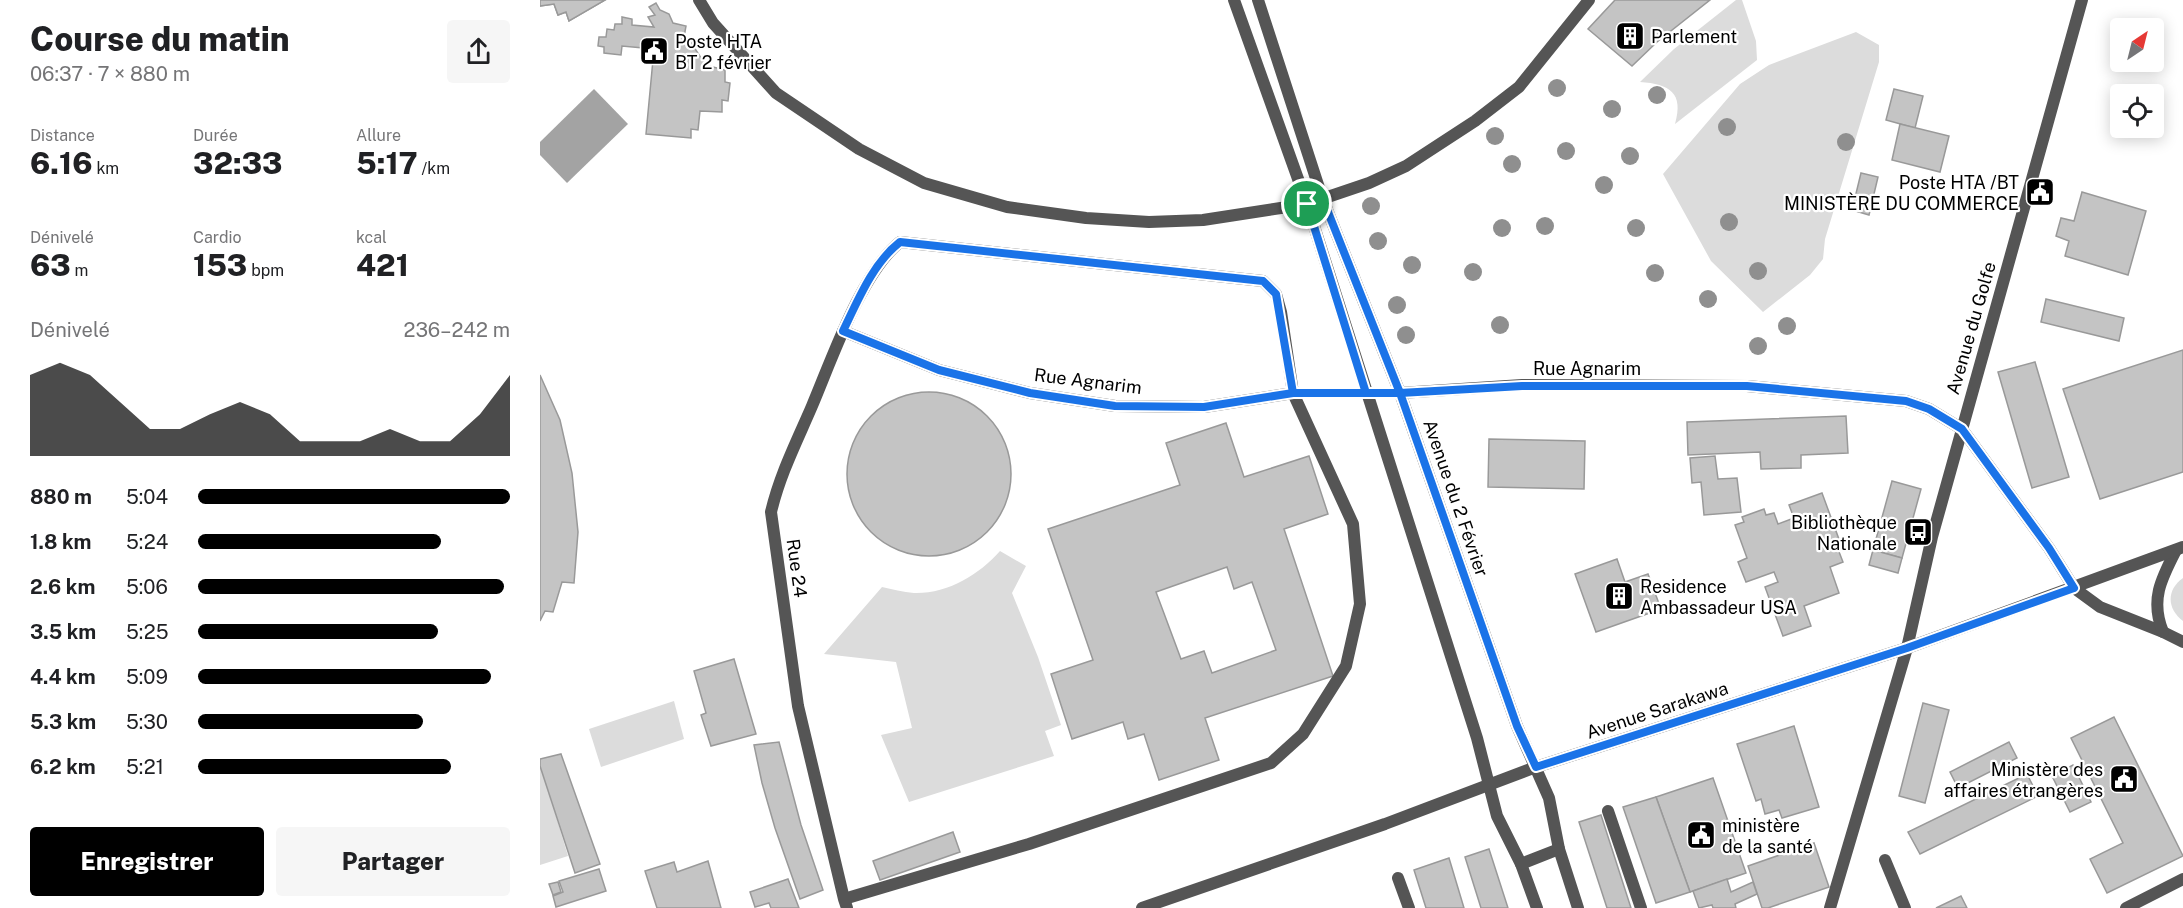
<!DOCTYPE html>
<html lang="fr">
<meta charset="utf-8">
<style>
:root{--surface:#fff;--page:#f6f6f6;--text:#202124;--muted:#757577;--accent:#000}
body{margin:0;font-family:"Public Sans",sans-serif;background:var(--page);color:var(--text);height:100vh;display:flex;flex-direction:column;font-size:22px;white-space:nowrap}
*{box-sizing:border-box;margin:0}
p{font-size:20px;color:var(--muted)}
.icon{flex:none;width:33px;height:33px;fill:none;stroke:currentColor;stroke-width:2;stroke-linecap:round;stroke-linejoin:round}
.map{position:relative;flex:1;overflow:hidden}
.panel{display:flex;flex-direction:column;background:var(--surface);width:540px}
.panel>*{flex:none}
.needle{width:39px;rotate:35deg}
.controls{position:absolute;left:1570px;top:18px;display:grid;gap:12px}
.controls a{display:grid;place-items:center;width:54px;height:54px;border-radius:6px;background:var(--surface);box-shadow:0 3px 15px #0003;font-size:30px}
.pin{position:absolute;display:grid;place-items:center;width:51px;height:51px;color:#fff;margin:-26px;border:3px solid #fff;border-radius:50%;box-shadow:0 2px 6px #0007}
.round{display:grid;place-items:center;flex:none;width:63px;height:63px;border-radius:6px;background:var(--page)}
.head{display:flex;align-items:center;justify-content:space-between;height:102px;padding:0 30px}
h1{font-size:33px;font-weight:800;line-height:45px}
.figures{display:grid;grid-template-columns:repeat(3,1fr);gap:9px;height:102px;padding:6px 30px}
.figures div{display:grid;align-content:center}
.figures b{font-size:30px;font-weight:800}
.figures small{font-size:16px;font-weight:400}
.figures p{font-size:16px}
.chart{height:168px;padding:12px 30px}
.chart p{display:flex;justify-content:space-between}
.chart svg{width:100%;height:108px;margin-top:6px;fill:var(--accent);opacity:.7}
.button{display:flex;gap:12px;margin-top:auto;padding:12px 30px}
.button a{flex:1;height:69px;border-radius:6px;background:var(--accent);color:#fff;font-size:24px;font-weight:800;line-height:69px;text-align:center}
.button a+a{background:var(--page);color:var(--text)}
ul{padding:0 30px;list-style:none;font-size:20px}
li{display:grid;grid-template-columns:96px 72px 1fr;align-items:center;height:45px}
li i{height:15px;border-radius:8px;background:var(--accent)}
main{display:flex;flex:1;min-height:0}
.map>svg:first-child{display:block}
</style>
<main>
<section class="panel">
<div class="head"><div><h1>Course du matin</h1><p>06:37 · 7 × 880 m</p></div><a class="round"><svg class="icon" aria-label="share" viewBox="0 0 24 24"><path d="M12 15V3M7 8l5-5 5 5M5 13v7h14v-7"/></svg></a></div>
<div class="figures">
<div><p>Distance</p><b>6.16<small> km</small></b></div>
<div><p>Durée</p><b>32:33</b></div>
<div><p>Allure</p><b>5:17<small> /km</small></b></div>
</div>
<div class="figures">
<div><p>Dénivelé</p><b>63<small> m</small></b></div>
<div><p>Cardio</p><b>153<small> bpm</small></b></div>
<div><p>kcal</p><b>421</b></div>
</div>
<div class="chart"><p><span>Dénivelé</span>236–242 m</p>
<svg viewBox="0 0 160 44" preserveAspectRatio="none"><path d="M0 44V11L10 6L20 11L30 22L40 33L50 33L60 27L70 22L80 27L90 38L100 38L110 38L120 33L130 38L140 38L150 27L160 11V44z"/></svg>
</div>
<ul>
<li><b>880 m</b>5:04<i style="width:100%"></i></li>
<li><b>1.8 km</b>5:24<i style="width:78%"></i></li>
<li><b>2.6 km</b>5:06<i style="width:98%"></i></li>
<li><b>3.5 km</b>5:25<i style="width:77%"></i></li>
<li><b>4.4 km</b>5:09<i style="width:94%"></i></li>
<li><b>5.3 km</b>5:30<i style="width:72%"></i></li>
<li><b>6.2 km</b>5:21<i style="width:81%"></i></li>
</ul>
<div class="button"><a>Enregistrer</a><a>Partager</a></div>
</section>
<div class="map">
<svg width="1643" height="908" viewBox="0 0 1643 908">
<rect width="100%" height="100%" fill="#fff"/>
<g fill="#dcdcdc">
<path d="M 1196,0 L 1202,0 L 1216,41 L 1217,60 L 1135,124 C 1144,93 1130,84 1100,82 L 1134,49 Z"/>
<path d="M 1316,32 L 1339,45 L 1339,62 L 1285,239 L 1283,259 L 1270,275 L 1223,312 L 1171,261 L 1123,174 L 1200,84 L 1229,65 Z"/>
<path d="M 460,551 L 486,566 L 472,593 L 498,657 L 521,725 L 505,731 L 514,756 L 369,802 L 341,735 L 372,728 L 356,662 L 284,654 L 342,587 C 352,589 363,592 374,593 C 407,594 439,575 460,551 Z"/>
<path d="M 1643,578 L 1643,621 C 1627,609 1626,590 1643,578 Z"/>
<path d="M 134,701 L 144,739 L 61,767 L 49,729 Z"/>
<path d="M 0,763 L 28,856 L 0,865 Z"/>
</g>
<path fill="#a3a3a3" d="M 54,89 L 88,124 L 27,183 L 0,155 L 0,142 Z"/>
<g fill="#c4c4c4" stroke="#999" stroke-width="1.5" fill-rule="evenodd">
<path d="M 0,0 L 65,0 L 29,21 L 26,12 L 18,15 L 14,4 L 0,6 Z"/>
<path d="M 0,0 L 65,0 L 29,21 L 26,12 L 18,15 L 14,4 L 0,6 Z"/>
<path d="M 1075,0 L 1170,0 L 1117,42 L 1092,66 L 1048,29 Z"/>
<path d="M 116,3 L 120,10 L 129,14 L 133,23 L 146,26 L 144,37 L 148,38 L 163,61 L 170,61 L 169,66 L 185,70 L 185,82 L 190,83 L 188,101 L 182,100 L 182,112 L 160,111 L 158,130 L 151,129 L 151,138 L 106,134 L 114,49 L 82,46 L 81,55 L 64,53 L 64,47 L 58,46 L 59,37 L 66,37 L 67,29 L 74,30 L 75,24 L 82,24 L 82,17 L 92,19 L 92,25 L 114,27 L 108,17 L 115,15 L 109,7 Z"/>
<path d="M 1354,89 L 1383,96 L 1375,128 L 1346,120 Z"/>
<path d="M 1360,124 L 1409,136 L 1400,172 L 1352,160 Z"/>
<path d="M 1321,173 L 1338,177 L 1329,215 L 1312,210 Z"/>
<path d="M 1542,192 L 1606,211 L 1588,275 L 1525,256 L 1529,241 L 1516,236 L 1521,218 L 1534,221 Z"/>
<path d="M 1506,299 L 1584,318 L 1579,341 L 1501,322 Z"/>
<path d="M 1643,350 L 1643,472 L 1560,499 L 1523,389 Z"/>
<path d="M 1495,362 L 1529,477 L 1492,488 L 1458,372 Z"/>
<path d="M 0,375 L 20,420 L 32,473 L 38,532 L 34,583 L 22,582 L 13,612 L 5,611 L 0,621 Z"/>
<circle cx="389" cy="474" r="82"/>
<path d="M 1306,416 L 1308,453 L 1261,455 L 1261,468 L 1221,469 L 1220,452 L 1148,455 L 1147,422 Z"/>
<path d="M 686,423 L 704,477 L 769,456 L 788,514 L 744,529 L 793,676 L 665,718 L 679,760 L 619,780 L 604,734 L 588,739 L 583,722 L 532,739 L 511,674 L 553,660 L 508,529 L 640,485 L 626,443 ZM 687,567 L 694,589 L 712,582 L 736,650 L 672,673 L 664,651 L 641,659 L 616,592 Z"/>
<path d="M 949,439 L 1045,441 L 1044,489 L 948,487 Z"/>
<path d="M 1175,456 L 1178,479 L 1197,478 L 1201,512 L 1164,515 L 1161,482 L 1152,483 L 1150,458 Z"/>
<path d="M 1352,481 L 1381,489 L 1362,558 L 1333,550 Z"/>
<path d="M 1282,493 L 1300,542 L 1296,544 L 1303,562 L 1290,567 L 1299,593 L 1264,606 L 1271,626 L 1243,636 L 1225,587 L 1238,582 L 1234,572 L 1206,582 L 1198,562 L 1207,558 L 1195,525 L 1204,522 L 1202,517 L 1224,509 L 1226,515 L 1234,513 L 1238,524 L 1254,518 L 1249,505 Z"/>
<path d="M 1333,550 L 1362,558 L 1358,573 L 1329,565 Z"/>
<path d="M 1077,559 L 1085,582 L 1108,574 L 1121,609 L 1056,632 L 1035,574 Z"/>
<path d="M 194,659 L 216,734 L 171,746 L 161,715 L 166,713 L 154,671 Z"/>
<path d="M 1383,703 L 1409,710 L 1385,803 L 1359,796 Z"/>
<path d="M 1574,717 L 1643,856 L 1567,893 L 1550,859 L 1583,843 L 1531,738 Z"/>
<path d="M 1254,726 L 1279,807 L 1242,818 L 1239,810 L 1225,814 L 1221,799 L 1216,801 L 1197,744 Z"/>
<path d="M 239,742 L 261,825 L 283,890 L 260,899 L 235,828 L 222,783 L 214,745 Z"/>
<path d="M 1469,742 L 1477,758 L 1418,788 L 1410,772 Z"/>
<path d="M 21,754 L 60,864 L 35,873 L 0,766 L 0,759 Z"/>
<path d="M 1533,765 L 1551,802 L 1530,812 L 1512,776 Z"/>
<path d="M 1487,774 L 1498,796 L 1380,854 L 1368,832 Z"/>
<path d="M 1173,778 L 1206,873 L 1150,892 L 1116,797 Z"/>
<path d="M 1116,797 L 1150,892 L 1116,903 L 1083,807 Z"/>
<path d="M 1061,815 L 1091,908 L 1067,908 L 1039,822 Z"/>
<path d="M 413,832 L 420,852 L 340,880 L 333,861 Z"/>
<path d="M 1274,843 L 1289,887 L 1228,908 L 1222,908 L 1208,866 Z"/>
<path d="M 949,849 L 968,908 L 941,908 L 925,857 Z"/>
<path d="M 909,858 L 924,908 L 886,908 L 874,870 Z"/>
<path d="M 168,861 L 181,908 L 117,908 L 105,871 L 134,862 L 137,872 Z"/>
<path d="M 59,869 L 66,891 L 16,907 L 13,896 L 23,892 L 19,881 Z"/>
<path d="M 248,879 L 259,908 L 231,908 L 229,903 L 215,907 L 210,892 Z"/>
<path d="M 1187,879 L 1191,892 L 1213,882 L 1217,894 L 1195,904 L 1196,908 L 1173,908 L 1172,905 L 1159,908 L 1153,891 Z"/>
<path d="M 18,882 L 21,892 L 13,895 L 9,884 Z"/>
<path d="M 1421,896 L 1427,908 L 1396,908 Z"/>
</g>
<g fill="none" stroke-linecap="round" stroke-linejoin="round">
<g stroke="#555" stroke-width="12">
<path d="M 159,0 L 173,23 L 236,93 L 319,149 L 384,183 L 467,207 L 546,218 L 609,222 L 663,220 L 767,204 L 829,183 L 866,166 L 935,121 L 979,87 L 1049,0"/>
<path d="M 303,331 L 399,370 L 490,393 L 575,406 L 664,407 L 753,393 L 860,393"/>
<path d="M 1068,811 L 1101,908"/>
<path d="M 1345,860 L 1365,908"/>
<path d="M 858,878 L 869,908"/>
<path d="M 304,899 L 489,844 L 731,763 L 763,734 L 806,666 L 820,604 L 813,524 L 753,393 L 741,312 L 736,294 L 723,281 L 360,242 C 321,273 292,359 272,406 C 257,441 240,474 231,512 L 258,706 L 304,899 L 307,908"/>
<path d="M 1586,908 L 1643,879"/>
</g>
<g stroke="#555" stroke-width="12">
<path d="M 694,0 L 767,204 L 937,738 L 957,816 L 981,864 L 997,908"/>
<path d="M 718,0 L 782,197 L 860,393 L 977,726 L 1009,798 L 1019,849 L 1038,908"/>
<path d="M 860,393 L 982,385 L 1207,386 L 1366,401 L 1389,409 L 1422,429 L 1509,548 L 1534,588"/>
<path d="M 981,864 L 1019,849"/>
<path d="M 1290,908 L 1367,648 L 1392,537 L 1542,0"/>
</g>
<g stroke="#555" stroke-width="12">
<path d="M 1534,588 L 1560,607 L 1623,632 L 1643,642"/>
<path d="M 1623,632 C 1610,600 1621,579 1636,550"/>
<path d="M 602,908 L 845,824 L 996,767 L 1367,648 L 1643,547"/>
</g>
</g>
<g fill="#8f8f8f">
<circle cx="1017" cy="88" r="9"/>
<circle cx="1117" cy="95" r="9"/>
<circle cx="1072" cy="109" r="9"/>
<circle cx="1187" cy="127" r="9"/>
<circle cx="955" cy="136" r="9"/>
<circle cx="1306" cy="142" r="9"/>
<circle cx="1026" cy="151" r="9"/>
<circle cx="1090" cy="156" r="9"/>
<circle cx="972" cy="164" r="9"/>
<circle cx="1064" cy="185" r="9"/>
<circle cx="831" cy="206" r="9"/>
<circle cx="1189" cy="222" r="9"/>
<circle cx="1005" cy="226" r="9"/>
<circle cx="962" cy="228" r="9"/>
<circle cx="1096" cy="228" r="9"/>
<circle cx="838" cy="241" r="9"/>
<circle cx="872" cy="265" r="9"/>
<circle cx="1218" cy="271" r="9"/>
<circle cx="933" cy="272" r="9"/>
<circle cx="1115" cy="273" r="9"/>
<circle cx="1168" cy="299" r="9"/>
<circle cx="857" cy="305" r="9"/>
<circle cx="960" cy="325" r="9"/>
<circle cx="1247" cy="326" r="9"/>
<circle cx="866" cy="335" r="9"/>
<circle cx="1218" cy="346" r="9"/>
</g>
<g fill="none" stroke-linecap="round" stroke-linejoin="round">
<g stroke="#fff" stroke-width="12">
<path id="route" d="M 767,204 L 826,393 L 753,393 L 664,407 L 575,406 L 490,393 L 399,370 L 303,331 C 318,300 333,263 360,242 L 723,281 L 736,294 L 753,393 L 860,393 L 982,386 L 1207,386 L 1366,401 L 1389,409 L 1422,429 L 1509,548 L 1534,588 L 1367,648 L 996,767 L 977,726 L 860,393 L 782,197 L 767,204"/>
</g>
<use href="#route" stroke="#1a73e8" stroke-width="8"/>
</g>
<defs>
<g id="building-square" transform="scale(1.5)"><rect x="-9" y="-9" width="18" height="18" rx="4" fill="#000" stroke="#fff"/><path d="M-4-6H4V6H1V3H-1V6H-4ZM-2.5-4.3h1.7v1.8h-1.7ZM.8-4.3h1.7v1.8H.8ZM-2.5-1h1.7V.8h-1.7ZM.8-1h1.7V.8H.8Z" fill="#fff"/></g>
<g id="civic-square" transform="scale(1.5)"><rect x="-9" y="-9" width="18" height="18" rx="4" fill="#000" stroke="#fff"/><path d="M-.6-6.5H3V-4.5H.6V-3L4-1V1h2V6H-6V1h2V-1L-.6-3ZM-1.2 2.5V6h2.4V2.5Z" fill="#fff"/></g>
<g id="bus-square" transform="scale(1.5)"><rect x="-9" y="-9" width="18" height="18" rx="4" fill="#000" stroke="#fff"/><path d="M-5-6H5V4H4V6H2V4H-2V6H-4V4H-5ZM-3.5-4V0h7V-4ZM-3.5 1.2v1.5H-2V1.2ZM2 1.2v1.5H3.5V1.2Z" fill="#fff"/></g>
</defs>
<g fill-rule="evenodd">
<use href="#building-square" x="1090" y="36"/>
<use href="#civic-square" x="114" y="51"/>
<use href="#civic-square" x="1500" y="192"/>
<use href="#bus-square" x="1378" y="532"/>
<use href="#building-square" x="1079" y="596"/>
<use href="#civic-square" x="1584" y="779"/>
<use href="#civic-square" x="1161" y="835"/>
</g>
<g text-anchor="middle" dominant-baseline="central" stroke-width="4.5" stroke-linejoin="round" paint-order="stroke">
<g font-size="18" fill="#000" stroke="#fff" text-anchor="start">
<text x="1111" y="36">Parlement</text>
<text x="135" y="41">Poste HTA<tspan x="135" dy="21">BT 2 février</tspan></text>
<text x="1479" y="182" text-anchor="end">Poste HTA /BT<tspan x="1479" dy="21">MINISTÈRE DU COMMERCE</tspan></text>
<text x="1357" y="522" text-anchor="end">Bibliothèque<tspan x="1357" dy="21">Nationale</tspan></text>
<text x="1100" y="586">Residence<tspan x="1100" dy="21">Ambassadeur USA</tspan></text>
<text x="1563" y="769" text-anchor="end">Ministère des<tspan x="1563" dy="21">affaires étrangères</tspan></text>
<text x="1182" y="825">ministère<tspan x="1182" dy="21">de la santé</tspan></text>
</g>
<g font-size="18" fill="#000" stroke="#fff">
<text transform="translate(1431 328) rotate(-74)">Avenue du Golfe</text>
<text x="1047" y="368">Rue Agnarim</text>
<text transform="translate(548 381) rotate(7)">Rue Agnarim</text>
<text transform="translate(916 498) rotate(71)">Avenue du 2 Février</text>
<text transform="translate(257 568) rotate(82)">Rue 24</text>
<text transform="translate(1117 710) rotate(-18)">Avenue Sarakawa</text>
</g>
</g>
</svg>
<div class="controls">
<a><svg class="needle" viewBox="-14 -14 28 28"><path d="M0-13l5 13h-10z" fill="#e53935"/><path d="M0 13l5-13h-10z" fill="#757577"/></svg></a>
<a><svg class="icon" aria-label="locate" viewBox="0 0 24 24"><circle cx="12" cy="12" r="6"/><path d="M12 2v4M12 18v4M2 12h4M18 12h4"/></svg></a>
</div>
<div class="pin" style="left:767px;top:204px;background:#1e9e55"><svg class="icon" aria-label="arrive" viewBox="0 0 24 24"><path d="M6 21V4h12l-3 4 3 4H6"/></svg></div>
</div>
</main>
